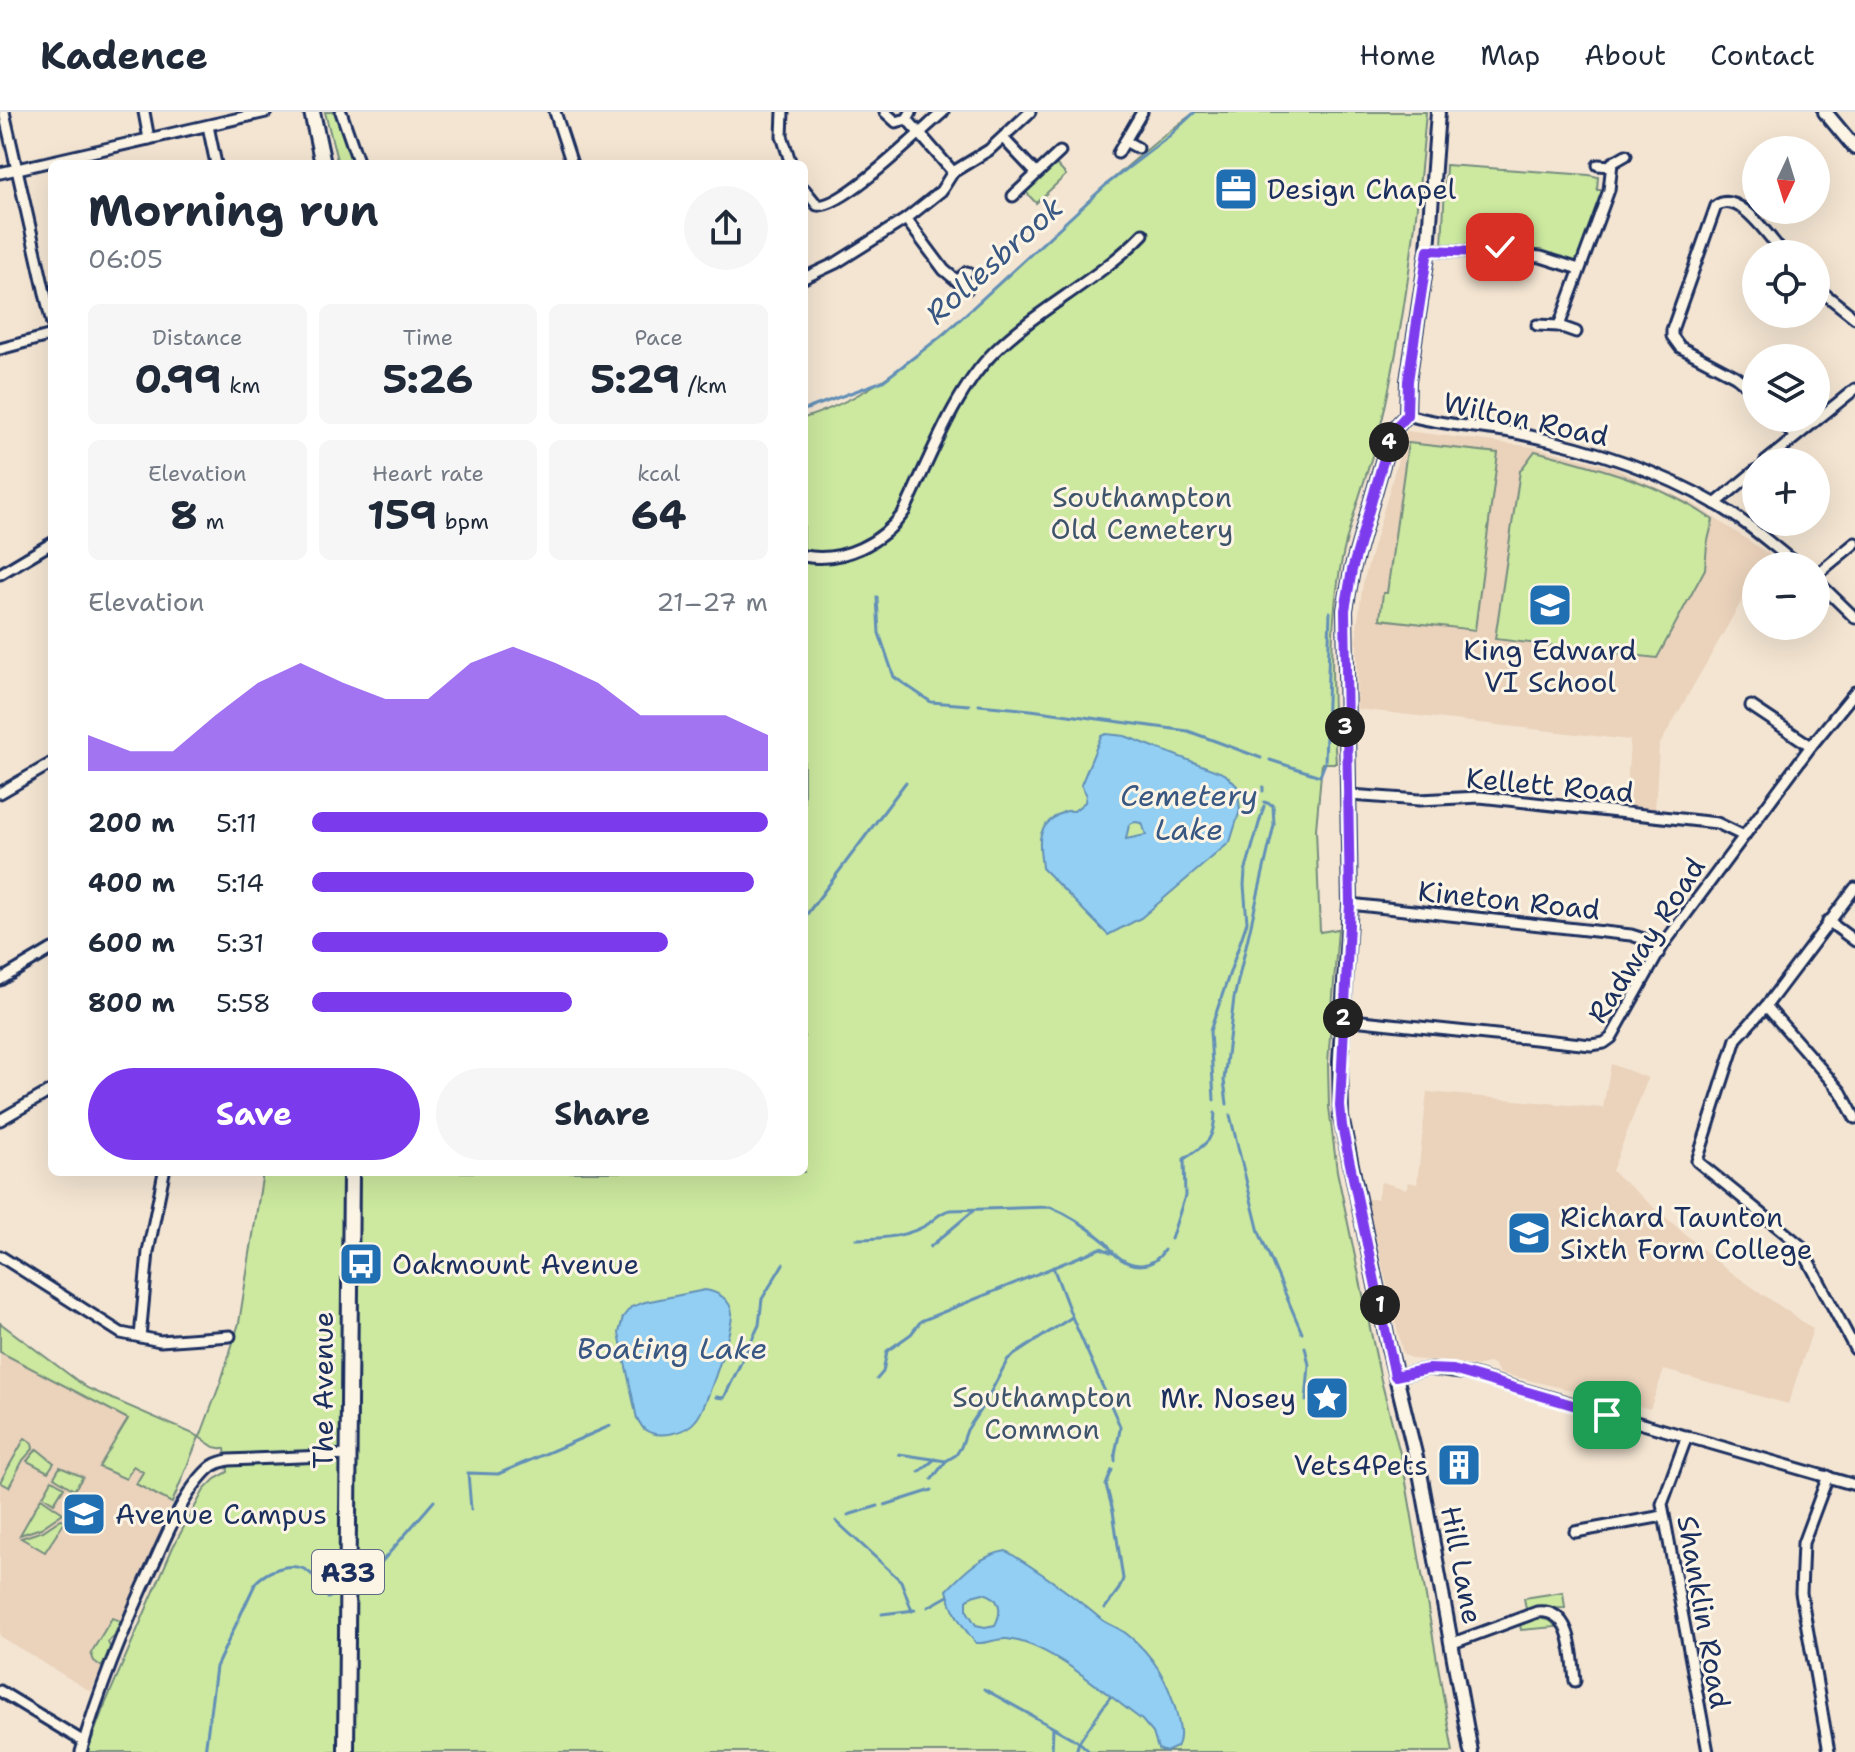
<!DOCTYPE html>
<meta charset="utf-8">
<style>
:root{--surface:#fff;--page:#f6f6f7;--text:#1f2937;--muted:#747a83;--line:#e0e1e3;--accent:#7c3aed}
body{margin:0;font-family:"Shantell Sans",sans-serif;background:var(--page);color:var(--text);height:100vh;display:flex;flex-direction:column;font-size:30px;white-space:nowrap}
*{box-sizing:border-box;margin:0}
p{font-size:26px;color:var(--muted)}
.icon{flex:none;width:44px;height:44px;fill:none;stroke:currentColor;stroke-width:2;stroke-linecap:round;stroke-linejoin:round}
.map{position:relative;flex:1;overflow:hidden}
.side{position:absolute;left:48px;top:48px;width:760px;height:1016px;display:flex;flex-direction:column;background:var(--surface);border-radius:12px;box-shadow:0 8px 32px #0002}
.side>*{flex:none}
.needle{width:52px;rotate:184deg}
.tools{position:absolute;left:1742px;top:24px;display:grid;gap:16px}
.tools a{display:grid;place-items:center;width:88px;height:88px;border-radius:50%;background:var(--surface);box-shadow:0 8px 32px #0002;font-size:40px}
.pin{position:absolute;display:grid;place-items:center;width:68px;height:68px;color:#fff;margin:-34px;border-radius:16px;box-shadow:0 4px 12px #0006}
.km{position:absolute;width:40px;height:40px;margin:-20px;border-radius:50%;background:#222;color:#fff;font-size:22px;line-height:40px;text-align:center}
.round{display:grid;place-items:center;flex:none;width:84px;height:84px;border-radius:42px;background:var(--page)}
.overview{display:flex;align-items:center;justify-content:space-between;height:136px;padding:0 40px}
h1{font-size:44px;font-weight:700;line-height:60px}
.stats{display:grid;grid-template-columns:repeat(3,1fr);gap:12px;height:136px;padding:8px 40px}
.stats div{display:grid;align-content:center;border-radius:12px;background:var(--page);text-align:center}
.stats b{font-size:40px;font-weight:700}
.stats small{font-size:22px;font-weight:400}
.stats p{font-size:22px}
.chart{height:224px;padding:16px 40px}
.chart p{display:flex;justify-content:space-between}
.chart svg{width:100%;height:144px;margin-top:8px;fill:var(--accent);opacity:.7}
.action{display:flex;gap:16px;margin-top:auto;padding:16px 40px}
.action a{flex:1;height:92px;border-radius:48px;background:var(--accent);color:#fff;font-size:32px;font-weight:700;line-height:92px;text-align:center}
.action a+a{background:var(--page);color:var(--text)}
ul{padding:0 40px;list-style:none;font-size:26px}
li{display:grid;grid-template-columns:128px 96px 1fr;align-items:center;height:60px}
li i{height:20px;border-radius:10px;background:var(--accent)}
header{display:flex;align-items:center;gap:48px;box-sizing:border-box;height:112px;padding:0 40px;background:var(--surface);border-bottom:2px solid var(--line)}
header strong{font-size:38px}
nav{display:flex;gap:44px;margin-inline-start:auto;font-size:28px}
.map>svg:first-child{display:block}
</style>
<header>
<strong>Kadence</strong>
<nav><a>Home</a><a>Map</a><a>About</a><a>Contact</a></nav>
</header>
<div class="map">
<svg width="1855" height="1640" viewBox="0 0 1855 1640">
<rect width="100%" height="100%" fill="#f4e5d2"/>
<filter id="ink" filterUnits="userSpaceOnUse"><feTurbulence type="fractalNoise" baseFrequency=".0125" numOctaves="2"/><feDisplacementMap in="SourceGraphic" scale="16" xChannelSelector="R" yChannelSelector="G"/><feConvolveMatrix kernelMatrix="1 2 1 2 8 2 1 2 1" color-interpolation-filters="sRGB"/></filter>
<g filter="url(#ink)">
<g fill="#ead2bb">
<path d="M 1406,319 L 1534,335 L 1612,355 L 1692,391 L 1769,442 L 1762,454 L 1756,454 L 1756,464 L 1659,634 L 1655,698 L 1626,695 L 1630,628 L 1357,597 L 1357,515 L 1363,471 Z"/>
<path d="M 1611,952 L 1648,966 L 1612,1059 L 1722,1154 L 1813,1217 L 1788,1292 L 1664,1258 L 1650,1297 L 1499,1261 L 1494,1252 L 1488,1251 L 1475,1254 L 1413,1247 L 1403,1242 L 1367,1087 L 1377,1087 L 1381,1070 L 1406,1077 L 1409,1070 L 1417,1072 L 1427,980 L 1603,996 Z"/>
<path d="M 0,1240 L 192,1341 L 163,1414 L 114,1524 L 108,1530 L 110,1535 L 91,1580 L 0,1524 Z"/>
</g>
<g fill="#cce99f" stroke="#748c7e" stroke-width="2">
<path d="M 325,0 L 338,0 L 356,52 L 338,52 Z"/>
<path d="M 1195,0 L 1426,0 C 1418,100 1406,202 1384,300 C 1374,345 1356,389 1345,434 C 1328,504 1331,580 1336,651 L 1322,651 L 1316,717 L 1320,820 L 1338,817 L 1328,951 L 1329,995 L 1337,1059 L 1381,1268 L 1403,1353 L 1453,1640 L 87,1640 L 103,1597 L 173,1435 L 204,1378 L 215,1367 L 228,1360 L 225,1337 L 214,1335 L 199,1325 L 172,1391 L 136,1372 L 143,1360 L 133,1354 L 126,1367 L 99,1355 L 128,1307 L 0,1240 L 0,1211 L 87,1276 L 200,1325 L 221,1269 L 239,1211 L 263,1060 L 804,1060 L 804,306 C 877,283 933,232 989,181 C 1057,120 1121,54 1195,0 Z"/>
<path d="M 1054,50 L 1066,63 L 1036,91 L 1024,78 Z"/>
<path d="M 1446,53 L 1589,63 L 1598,65 L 1597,78 L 1606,78 L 1587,120 L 1585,135 L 1574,151 C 1556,146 1540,139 1523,136 L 1518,140 L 1481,137 L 1475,133 L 1442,134 Z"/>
<path d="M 1408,331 L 1498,341 L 1475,518 L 1380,507 L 1383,481 L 1387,481 Z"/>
<path d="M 1535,339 C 1597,355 1660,371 1713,408 L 1707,433 L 1705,457 L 1657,546 L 1495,527 L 1520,359 Z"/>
<path d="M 25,1326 L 32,1331 L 33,1337 L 23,1348 L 9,1375 L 0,1370 Z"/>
<path d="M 37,1337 L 54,1351 L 48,1360 L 27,1349 Z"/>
<path d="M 60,1355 L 83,1365 L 74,1378 L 54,1365 Z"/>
<path d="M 52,1368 L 64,1375 L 54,1391 L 43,1384 Z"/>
<path d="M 41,1386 L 63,1401 L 41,1416 L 20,1423 Z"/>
<path d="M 61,1407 L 66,1408 L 45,1440 L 21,1426 L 43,1419 Z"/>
<path d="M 1563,1480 L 1565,1496 L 1526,1497 L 1524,1486 Z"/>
<path d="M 112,1506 L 121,1509 L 114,1524 L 108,1530 L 110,1535 L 102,1555 L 94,1549 L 91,1541 Z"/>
<path d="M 1540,1506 L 1551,1509 L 1556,1515 L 1521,1518 L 1520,1513 Z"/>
</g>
<g fill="#92cff3" stroke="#628fb7" stroke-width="2" fill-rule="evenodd">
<path d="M 1106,622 L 1125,624 L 1225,662 L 1237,674 L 1240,698 L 1230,730 L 1141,806 L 1108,823 L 1042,756 C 1040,733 1034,719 1056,704 C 1063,700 1066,698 1074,699 L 1085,690 L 1086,682 L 1081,673 L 1101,624 ZM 1134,710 L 1142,711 L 1146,723 L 1126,727 L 1129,713 Z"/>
<path d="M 705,1178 C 718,1180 730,1187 732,1201 C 733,1216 706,1297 696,1308 C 686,1321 658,1328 644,1317 C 641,1314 640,1310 637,1307 L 619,1221 L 623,1205 L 631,1195 L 645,1190 Z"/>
<path d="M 1006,1439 C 1040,1459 1071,1482 1101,1507 C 1109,1513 1120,1516 1128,1523 C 1153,1543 1168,1568 1176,1599 C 1179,1612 1183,1624 1177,1635 L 1166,1640 L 1158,1637 L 1153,1621 L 1142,1608 C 1104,1581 1052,1532 1007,1527 C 997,1526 987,1532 976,1531 C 963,1516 951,1498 947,1478 C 964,1460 981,1443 1006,1439 ZM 983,1481 C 1000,1485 1003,1498 995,1513 L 985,1515 L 976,1513 L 967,1499 L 967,1489 L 972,1484 Z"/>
</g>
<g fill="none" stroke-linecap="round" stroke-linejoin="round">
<g stroke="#628fb7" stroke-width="3">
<path d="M 804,298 L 883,269 L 944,222 L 1107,72 L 1167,26 L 1195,0"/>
<path d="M 877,485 L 879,521 L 894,565 L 931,590 L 969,593"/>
<path d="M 979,593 L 1031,598 L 1188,619 L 1261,646"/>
<path d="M 1270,648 L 1320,664 L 1325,651 L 1330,500"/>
<path d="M 1263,675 L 1263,679"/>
<path d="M 804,806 L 906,670"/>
<path d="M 1214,988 L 1210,919 L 1247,810 L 1244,773 L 1245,760 L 1264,694"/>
<path d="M 1227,992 L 1224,968 L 1234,886 L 1274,713 L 1273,693 L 1264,690"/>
<path d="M 1230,1003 L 1259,1120 L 1302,1221"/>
<path d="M 856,1127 C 880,1127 908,1125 928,1112 C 936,1106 940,1100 950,1098 L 1050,1095 C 1068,1102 1089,1116 1104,1129 C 1109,1133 1111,1139 1116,1143 C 1132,1157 1153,1157 1164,1138"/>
<path d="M 1171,1127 L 1185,1084 L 1184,1047 C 1206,1032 1214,1030 1215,1001"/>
<path d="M 930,1135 L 973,1099"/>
<path d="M 1072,1205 L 1120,1314 C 1120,1326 1114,1337 1115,1349"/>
<path d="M 1305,1235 L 1309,1253 L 1306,1289"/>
<path d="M 877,1267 L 883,1260 L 887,1239 L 911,1222 L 921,1209 L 1101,1136 L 1113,1141"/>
<path d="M 716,1285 L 724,1286 L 759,1213 L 762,1187 L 783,1152"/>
<path d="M 899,1342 L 946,1349 L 956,1343 L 961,1335 L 967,1318 L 986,1289 L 1008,1247 L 1072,1205 L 1053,1155"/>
<path d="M 919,1360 L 935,1347"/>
<path d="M 932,1367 L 946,1349"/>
<path d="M 885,1393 L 932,1378"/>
<path d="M 471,1397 L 468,1361 L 498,1362 L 610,1314"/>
<path d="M 848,1403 L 878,1394"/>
<path d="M 836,1409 L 901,1469 L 912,1499"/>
<path d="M 372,1461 L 434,1389"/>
<path d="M 928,1495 L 948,1484"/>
<path d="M 1105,1496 L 1119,1477 L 1123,1467 L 1113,1399 L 1106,1373 L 1112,1358"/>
<path d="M 882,1502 L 915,1498"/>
<path d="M 984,1577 L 1079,1630 L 1090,1640"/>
<path d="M 205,1640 L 216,1555 L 256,1470 C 267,1459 288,1450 304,1457 C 310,1460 316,1467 325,1471 L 328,1486 L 332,1484"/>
<path d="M 1052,1640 L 1053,1616"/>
<path d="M 1076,1640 L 1079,1630 L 1110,1585"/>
</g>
<g stroke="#1b2f5e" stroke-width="15">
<g id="street">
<path d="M 4,0 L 52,212"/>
<path d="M 144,0 L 149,27"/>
<path d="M 341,0 L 359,52"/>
<path d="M 555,0 L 572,52"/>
<path d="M 783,0 L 782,24 L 791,52"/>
<path d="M 885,0 L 896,10 L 907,7 L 911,0"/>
<path d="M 907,7 L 953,60"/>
<path d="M 208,14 L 216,52"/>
<path d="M 1003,26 L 1036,61"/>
<path d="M 1125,29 L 1138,36"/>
<path d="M 1118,41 L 1142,0"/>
<path d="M 1598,53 L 1611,54"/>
<path d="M 0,61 L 266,0"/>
<path d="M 804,77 L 817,93 C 841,98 922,18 943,0"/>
<path d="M 1013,84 L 1060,40"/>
<path d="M 906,107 L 944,158 L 967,177"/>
<path d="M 1428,138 L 1479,140 L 1500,135 L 1517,143 L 1541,145 L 1579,157"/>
<path d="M 1480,140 L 1497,149 L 1517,143"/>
<path d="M 804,166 L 836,151 L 906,107 L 941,79 L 953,60 L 989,38 L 1030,0"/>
<path d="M 957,169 L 967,160"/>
<path d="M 1816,175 L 1855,206"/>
<path d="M 1537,213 L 1559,214 L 1576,220"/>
<path d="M 1559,214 L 1609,78 L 1612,51 L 1626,43"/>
<path d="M 0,237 L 52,223"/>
<path d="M 1756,281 L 1735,264 L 1680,235 L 1672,224 L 1672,218 L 1716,94 C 1739,77 1769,126 1784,142"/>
<path d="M 1407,303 C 1444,314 1483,314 1521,322 C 1589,336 1656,357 1716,392 C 1746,409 1772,433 1799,454"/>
<path d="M 1778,306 L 1795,325"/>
<path d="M 1765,350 L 1855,277"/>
<path d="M 1715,392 L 1756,358"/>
<path d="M 804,444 C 843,451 882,431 904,400 C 929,349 954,280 994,240 C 1038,196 1099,168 1143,122"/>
<path d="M 0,462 L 52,431"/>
<path d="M 1816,463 L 1855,431"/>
<path d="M 1816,468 L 1855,506"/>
<path d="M 1751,594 L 1811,634"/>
<path d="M 0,681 L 52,651"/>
<path d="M 1350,683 L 1419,688 L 1480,685 L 1717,711 L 1744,724"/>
<path d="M 1855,776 L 1766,894 L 1736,927 L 1697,1049 L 1800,1133 L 1855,1237"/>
<path d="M 1350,792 L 1631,823 L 1663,833"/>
<path d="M 1828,809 L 1855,829"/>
<path d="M 0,868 L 52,837"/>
<path d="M 1766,894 L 1841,980 L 1855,1006"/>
<path d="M 1343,907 L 1591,933 L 1604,931 L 1611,926 L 1663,833 L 1811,634 L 1855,580"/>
<path d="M 0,1008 L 52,978"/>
<path d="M 0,1144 L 121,1221 L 160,1229 L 230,1224"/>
<path d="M 140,1225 L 148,1140 L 164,1060"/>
<path d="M 1395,1264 L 1428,1257 L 1469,1262 L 1855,1373"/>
<path d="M 1687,1324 L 1662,1392 L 1708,1640"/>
<path d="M 1828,1364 L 1803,1431 L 1801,1481 L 1829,1640"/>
<path d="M 1575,1420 L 1663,1404"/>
<path d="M 1453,1531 L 1537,1500 C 1573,1496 1572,1543 1575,1569"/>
<path d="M 0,1579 L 84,1630"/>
<path d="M 81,1640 C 100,1574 126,1511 155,1449 C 168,1420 187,1374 212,1354 C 217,1351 223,1349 229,1348 L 349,1343"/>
</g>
</g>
<g stroke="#1b2f5e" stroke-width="18">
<g id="secondary">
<path d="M 1438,0 L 1428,138 L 1408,269 L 1407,303 L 1396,315 L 1388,332 L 1352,458 L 1345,498 L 1350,792 L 1340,950 L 1341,1005 L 1389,1236 L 1421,1366 L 1471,1640"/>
<path d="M 1825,0 L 1855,36"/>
</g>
</g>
<g stroke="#1b2f5e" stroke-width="20">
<g id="primary">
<path d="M 312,0 L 323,52"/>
<path d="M 346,1640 L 351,1060"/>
</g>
</g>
<use href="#street" stroke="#fcf5e5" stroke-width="9"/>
<use href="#secondary" stroke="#fcf5e5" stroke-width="12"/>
<use href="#primary" stroke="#fcf5e5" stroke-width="14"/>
</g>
</g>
<g fill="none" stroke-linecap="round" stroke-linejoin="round" filter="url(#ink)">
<g stroke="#fff" stroke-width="16">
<path id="route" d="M 1500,135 L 1479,140 L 1428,138 L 1408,269 L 1407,303 L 1396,315 L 1388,332 L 1352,458 L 1345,498 L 1350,792 L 1340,994 L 1342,1014 L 1395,1264 L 1428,1257 L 1453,1258 L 1607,1303"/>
</g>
<use href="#route" stroke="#7c3aed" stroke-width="10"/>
</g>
<defs>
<g id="office-square" transform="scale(2.3)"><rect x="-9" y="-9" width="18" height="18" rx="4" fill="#1f6fb2" stroke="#fcf5e5"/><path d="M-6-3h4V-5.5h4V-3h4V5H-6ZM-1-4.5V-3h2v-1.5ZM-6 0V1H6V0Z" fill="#fff"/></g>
<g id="school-square" transform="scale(2.3)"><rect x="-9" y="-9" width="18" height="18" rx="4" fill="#1f6fb2" stroke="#fcf5e5"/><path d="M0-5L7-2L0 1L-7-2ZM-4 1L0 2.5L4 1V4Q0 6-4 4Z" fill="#fff"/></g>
<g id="university-square" transform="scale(2.3)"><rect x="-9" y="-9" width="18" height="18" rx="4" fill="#1f6fb2" stroke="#fcf5e5"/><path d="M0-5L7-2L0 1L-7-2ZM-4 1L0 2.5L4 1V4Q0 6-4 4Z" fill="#fff"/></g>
<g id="bus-square" transform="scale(2.3)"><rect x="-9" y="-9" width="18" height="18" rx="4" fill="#1f6fb2" stroke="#fcf5e5"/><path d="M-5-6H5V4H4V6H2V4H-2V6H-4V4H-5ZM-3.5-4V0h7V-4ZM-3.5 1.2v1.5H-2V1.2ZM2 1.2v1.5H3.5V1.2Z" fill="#fff"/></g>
<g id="sight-square" transform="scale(2.3)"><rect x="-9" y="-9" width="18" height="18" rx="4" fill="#1f6fb2" stroke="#fcf5e5"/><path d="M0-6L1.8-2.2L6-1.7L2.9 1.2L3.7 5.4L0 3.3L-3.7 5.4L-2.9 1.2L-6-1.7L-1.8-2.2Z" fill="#fff"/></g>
<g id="building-square" transform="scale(2.3)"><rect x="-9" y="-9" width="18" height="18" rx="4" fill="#1f6fb2" stroke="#fcf5e5"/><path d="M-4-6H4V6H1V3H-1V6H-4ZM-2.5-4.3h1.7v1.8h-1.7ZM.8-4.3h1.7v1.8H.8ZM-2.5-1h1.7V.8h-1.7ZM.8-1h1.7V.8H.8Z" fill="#fff"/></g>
</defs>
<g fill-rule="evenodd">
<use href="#office-square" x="1236" y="77"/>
<use href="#school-square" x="1550" y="493"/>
<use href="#university-square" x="1529" y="1121"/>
<use href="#bus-square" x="361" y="1152"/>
<use href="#sight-square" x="1327" y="1286"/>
<use href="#building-square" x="1459" y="1353"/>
<use href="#university-square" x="84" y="1402"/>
</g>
<g text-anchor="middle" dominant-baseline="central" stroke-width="6" stroke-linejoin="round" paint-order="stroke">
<rect fill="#fcf5e5" stroke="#5e6a86" stroke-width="2" x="312" y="1438" width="72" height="44" rx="6"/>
<g font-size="26" font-weight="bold" fill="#1b2f5e">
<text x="348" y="1460">A33</text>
</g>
<g font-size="28" fill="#1b2f5e" stroke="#fcf5e5" text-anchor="start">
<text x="1267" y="77">Design Chapel</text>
<text x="1550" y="538" text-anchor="middle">King Edward<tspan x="1550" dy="32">VI School</tspan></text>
<text x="1560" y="1105">Richard Taunton<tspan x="1560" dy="32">Sixth Form College</tspan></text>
<text x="392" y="1152">Oakmount Avenue</text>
<text x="1296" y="1286" text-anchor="end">Mr. Nosey</text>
<text x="1428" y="1353" text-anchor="end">Vets4Pets</text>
<text x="115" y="1402">Avenue Campus</text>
</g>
<g font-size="28" fill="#1b2f5e" stroke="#fcf5e5">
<text transform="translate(1526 307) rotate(12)">Wilton Road</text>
<text transform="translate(1550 673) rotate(5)">Kellett Road</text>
<text transform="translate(1509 788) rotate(6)">Kineton Road</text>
<text transform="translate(1646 828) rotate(-57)">Radway Road</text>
<text transform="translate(323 1278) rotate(-90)">The Avenue</text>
<text transform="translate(1462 1453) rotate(79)">Hill Lane</text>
<text transform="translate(1704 1500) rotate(80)">Shanklin Road</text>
</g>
<g font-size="28" fill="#3e546b" stroke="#fcf5e5">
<text x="1142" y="385">Southampton<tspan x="1142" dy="32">Old Cemetery</tspan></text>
<text x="1042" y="1285">Southampton<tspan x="1042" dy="32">Common</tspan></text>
</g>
<g font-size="30" font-style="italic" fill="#395783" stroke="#fcf5e5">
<text transform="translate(994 148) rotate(-42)">Rollesbrook</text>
<text x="1189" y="683">Cemetery<tspan x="1189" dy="34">Lake</tspan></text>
<text x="672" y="1236">Boating Lake</text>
</g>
</g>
</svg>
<div class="tools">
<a><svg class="needle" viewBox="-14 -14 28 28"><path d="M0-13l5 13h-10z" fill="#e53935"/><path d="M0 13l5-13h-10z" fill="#747a83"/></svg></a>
<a><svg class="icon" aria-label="locate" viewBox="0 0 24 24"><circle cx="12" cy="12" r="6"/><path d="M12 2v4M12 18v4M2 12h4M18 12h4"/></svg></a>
<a><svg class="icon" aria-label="layers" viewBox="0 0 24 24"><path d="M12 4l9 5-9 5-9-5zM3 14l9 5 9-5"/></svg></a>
<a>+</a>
<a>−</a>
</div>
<div class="pin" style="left:1607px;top:1303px;background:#1e9e55"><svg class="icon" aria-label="arrive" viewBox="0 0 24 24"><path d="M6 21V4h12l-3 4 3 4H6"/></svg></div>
<div class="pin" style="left:1500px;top:135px;background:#d93025"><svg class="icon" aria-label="check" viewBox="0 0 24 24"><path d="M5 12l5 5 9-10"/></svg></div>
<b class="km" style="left:1380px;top:1193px">1</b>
<b class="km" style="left:1343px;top:906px">2</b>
<b class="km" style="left:1345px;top:615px">3</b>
<b class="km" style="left:1389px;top:330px">4</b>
<section class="side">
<div class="overview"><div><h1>Morning run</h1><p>06:05</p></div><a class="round"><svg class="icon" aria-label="share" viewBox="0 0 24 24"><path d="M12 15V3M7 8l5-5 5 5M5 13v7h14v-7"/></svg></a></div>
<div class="stats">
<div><p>Distance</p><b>0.99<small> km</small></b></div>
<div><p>Time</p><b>5:26</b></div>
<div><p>Pace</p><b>5:29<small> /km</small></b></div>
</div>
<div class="stats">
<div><p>Elevation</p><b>8<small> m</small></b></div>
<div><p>Heart rate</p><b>159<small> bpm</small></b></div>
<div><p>kcal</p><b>64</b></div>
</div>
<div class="chart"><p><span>Elevation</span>21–27 m</p>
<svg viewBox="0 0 160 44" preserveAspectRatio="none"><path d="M0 44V33L10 38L20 38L30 27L40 17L50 11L60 17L70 22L80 22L90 11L100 6L110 11L120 17L130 27L140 27L150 27L160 33V44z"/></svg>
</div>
<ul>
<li><b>200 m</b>5:11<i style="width:100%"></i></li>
<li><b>400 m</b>5:14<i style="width:97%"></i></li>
<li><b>600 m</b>5:31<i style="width:78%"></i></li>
<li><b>800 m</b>5:58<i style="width:57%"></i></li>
</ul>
<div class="action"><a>Save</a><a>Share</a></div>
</section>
</div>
